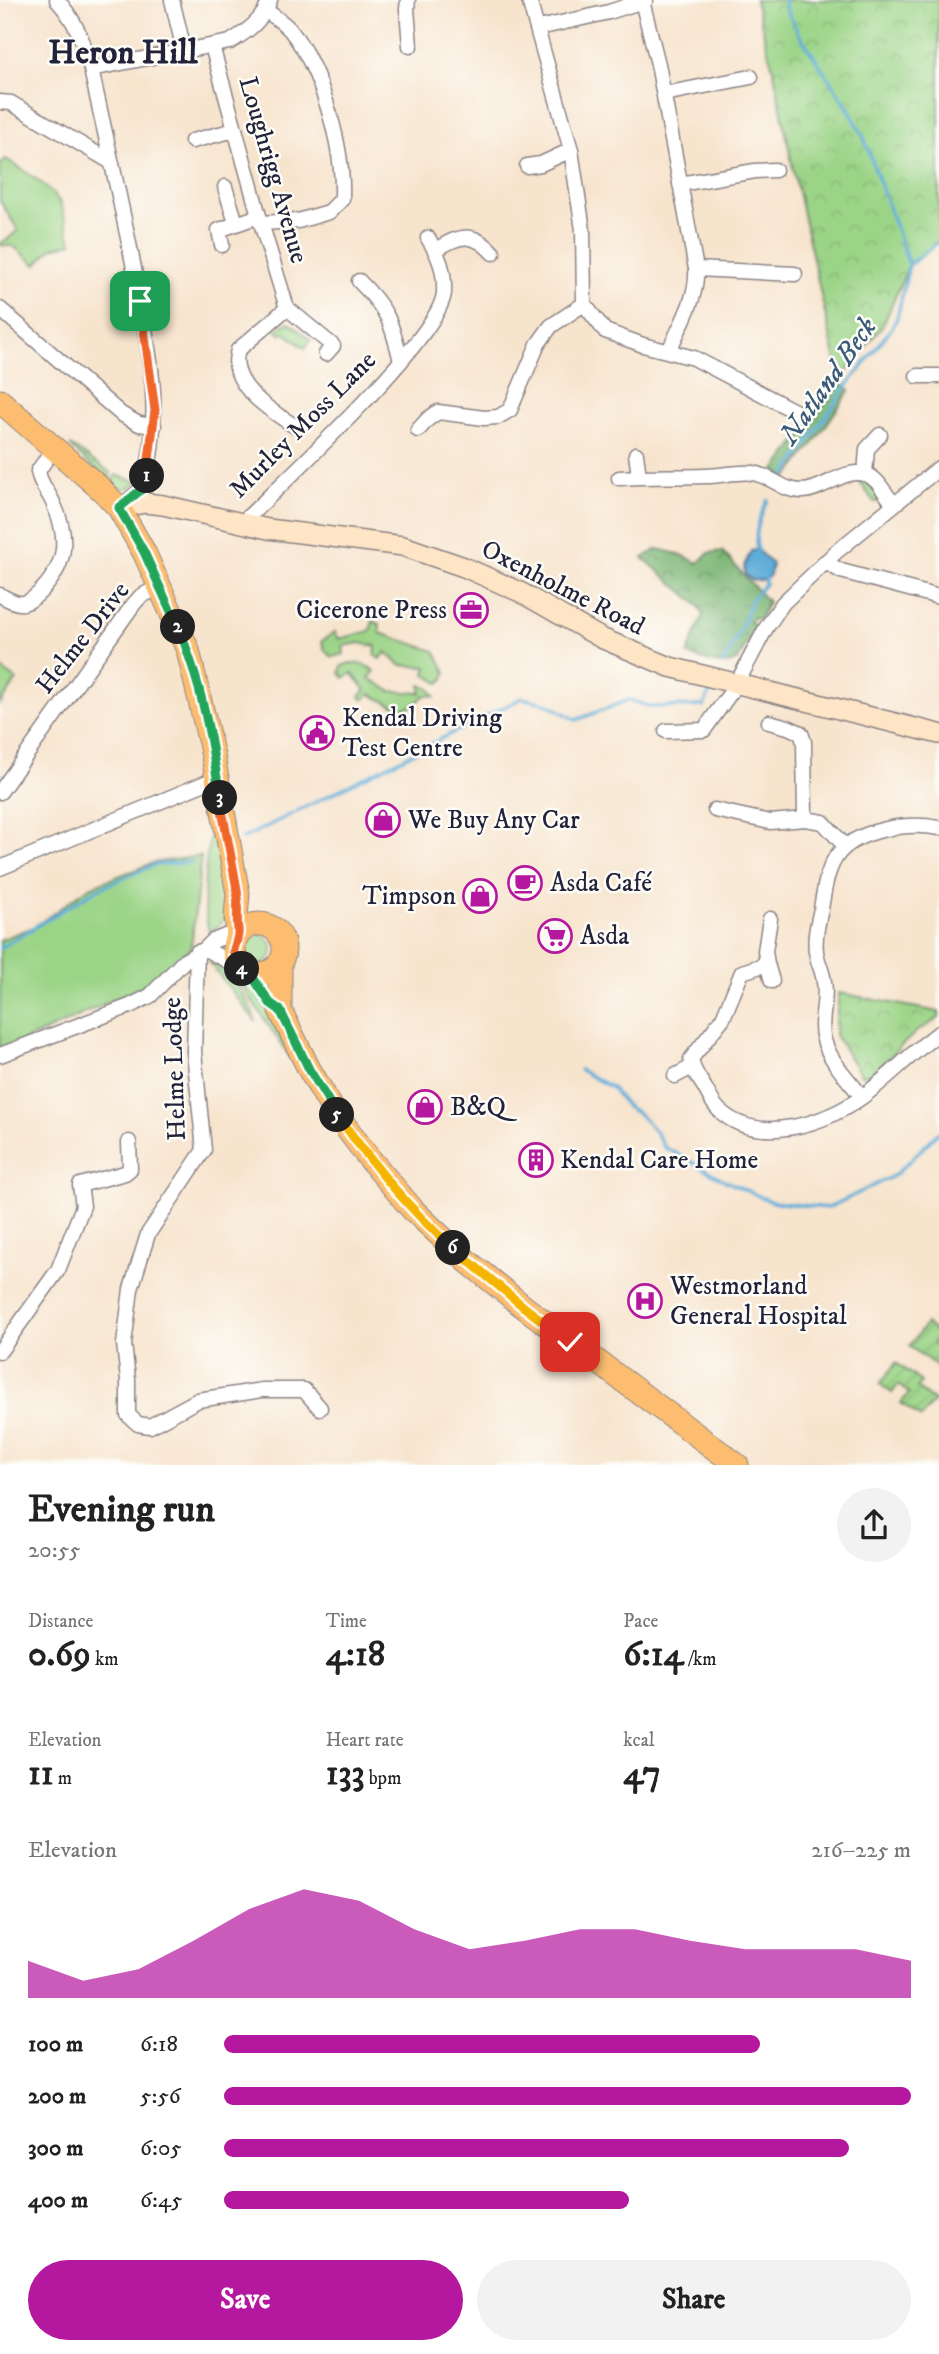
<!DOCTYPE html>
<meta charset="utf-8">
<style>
:root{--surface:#fff;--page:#f2f2f2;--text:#222;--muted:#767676;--accent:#b5179e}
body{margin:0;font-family:"IM FELL DW Pica",serif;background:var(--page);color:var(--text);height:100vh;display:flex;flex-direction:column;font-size:26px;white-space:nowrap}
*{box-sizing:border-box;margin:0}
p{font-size:23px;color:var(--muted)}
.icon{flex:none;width:38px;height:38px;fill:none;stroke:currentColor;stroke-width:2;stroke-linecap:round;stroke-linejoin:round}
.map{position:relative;height:1465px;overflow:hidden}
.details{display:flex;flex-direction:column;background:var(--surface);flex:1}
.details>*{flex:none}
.pin{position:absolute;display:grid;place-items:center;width:60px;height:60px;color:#fff;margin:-30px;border-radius:14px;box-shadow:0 4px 10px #0006}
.km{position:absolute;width:35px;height:35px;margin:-18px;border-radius:50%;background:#222;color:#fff;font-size:19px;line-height:35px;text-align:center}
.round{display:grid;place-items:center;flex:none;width:74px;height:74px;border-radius:37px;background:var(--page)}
.head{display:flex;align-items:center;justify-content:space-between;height:119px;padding:0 28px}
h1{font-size:38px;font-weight:700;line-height:52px}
.metrics{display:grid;grid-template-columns:repeat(3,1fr);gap:10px;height:119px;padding:7px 28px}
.metrics div{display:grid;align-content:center}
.metrics b{font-size:35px;font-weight:700}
.metrics small{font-size:19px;font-weight:400}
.metrics p{font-size:19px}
.chart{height:196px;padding:14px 28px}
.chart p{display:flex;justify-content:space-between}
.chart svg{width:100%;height:126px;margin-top:7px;fill:var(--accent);opacity:.7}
.action{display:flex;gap:14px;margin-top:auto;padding:14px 28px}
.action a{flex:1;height:80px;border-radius:42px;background:var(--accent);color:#fff;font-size:28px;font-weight:700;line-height:80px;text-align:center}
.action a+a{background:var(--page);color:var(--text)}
ul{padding:0 28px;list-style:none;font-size:23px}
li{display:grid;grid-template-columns:112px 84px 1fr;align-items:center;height:52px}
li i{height:18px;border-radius:9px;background:var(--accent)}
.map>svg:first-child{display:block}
</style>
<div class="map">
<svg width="939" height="1465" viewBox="0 0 939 1465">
<defs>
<pattern id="forest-crowns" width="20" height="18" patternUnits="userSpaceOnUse" patternTransform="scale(1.75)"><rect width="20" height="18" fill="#7cb674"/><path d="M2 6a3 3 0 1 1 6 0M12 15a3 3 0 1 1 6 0" fill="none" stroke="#659460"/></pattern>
<pattern id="park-crowns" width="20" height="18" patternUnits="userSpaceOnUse" patternTransform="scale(1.75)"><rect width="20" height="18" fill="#9bd487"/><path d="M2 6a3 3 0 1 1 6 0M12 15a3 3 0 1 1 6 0" fill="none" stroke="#85b675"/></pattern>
<pattern id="garden-furrows" width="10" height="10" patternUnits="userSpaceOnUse" patternTransform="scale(1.75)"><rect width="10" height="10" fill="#9bd487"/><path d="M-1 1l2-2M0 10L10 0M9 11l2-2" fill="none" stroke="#85b675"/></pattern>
</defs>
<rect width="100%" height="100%" fill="#fdfcf7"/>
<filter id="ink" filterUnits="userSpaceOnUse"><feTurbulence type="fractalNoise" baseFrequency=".0143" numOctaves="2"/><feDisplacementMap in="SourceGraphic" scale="14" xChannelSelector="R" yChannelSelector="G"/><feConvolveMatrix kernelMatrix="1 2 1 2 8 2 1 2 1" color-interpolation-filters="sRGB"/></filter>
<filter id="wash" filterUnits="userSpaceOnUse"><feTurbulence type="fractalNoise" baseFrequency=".00686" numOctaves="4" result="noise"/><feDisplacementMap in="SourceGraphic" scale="28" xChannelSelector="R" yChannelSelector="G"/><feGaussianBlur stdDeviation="1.57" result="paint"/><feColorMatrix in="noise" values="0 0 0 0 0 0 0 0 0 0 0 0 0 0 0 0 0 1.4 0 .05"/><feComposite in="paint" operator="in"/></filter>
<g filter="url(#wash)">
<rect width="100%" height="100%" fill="#f7e4cd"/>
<g fill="#9bd487" stroke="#5e7b61" stroke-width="2">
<path d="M 6,159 C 21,169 54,188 61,205 C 66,218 66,231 72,243 L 52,248 L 36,265 L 13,246 L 0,245 L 0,243 L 9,238 L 18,230 L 0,201 L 0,165 Z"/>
<path d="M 289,322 L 311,340 L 305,348 L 284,332 L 281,335 L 276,330 Z"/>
<path d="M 71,446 L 111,473 L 109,481 L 70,447 Z"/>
<path d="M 116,475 L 138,482 C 128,491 121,490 111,483 Z"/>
<path d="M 857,478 C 870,482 879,488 879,502 L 874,502 Z"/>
<path d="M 373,621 L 380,624 L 380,633 L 435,651 L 446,672 L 444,679 L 439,683 L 425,674 L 427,667 L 400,665 L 386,652 L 380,659 L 375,656 L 376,646 L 359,643 L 343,646 L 344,654 L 332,657 L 325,651 L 322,641 L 335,632 L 339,639 L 370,631 Z"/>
<path d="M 350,663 C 360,663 367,665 375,671 L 369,678 L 391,691 L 421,693 L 421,685 L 430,689 L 435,696 L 425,695 L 413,706 L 400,709 L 401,717 L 397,716 L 396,707 L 370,694 L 363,700 L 360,696 L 366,690 L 352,673 L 344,678 L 340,672 L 342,666 Z"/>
<path d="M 0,668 L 17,680 L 0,704 Z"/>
<path d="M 210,833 L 215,834 L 218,852 L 221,852 C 227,881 241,913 212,931 L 209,931 C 200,900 206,864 210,833 Z"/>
<path d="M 201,856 L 191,948 L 147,984 L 40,1034 L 0,1049 L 0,940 L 34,927 L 90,887 L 153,863 Z"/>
<circle cx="258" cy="950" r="15"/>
<path d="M 209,962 C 229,967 251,1004 256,1022 Z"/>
<path d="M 229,967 L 257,991 L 298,1067 L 296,1066 Z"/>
</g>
<g fill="url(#forest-crowns)" stroke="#4f6c58" stroke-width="2">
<path d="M 840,383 L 850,390 L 816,440 L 786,479 L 775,470 Z"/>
<path d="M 658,549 L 682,555 L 698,563 L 709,553 L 722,551 L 768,602 L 759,620 L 753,617 L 750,622 L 756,626 L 738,660 C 723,670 703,659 687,655 L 703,615 L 699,606 L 643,558 Z"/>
</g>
<g fill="url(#park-crowns)" stroke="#5e7b61" stroke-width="2">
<path d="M 755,0 L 939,0 L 939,242 L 909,265 L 883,325 L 840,380 L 793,169 L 775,77 Z"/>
<path d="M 839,993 L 939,1012 L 939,1018 L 916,1032 L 871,1074 L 861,1075 L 835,1035 Z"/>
</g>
<g fill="url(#garden-furrows)" stroke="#5e7b61" stroke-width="2">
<path d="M 926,1324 L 939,1334 L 933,1344 L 939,1348 L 939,1363 L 937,1366 L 909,1346 Z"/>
<path d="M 896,1363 L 921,1382 L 917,1388 L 934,1401 L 921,1418 L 901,1403 L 909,1393 L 898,1385 L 892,1393 L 880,1384 Z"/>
</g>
<path fill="#5fadd9" stroke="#40688a" stroke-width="2" d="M 753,550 L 758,551 L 772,564 L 770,575 C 761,583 752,582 745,574 L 744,566 L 751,551 Z"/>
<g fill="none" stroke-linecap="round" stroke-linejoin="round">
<g stroke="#5fadd9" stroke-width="3.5">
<path d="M 784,0 L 787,11 L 799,34 L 849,109 L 864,138 L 909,265 L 897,318 L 891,329 L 844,390 L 785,476"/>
<path d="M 910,264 L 939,242"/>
<path d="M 758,555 C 753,534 759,518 768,500"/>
<path d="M 723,664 L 743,624 L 751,600 L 765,584 L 765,575"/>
<path d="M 242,839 L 522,698 L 548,704 L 576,720 L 629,700 L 651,707 L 704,706 L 712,686"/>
<path d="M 0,948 L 96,890 L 154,865 L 192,862"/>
<path d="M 580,1070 L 612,1088 L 627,1107 L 639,1114 L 656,1132 L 664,1147 L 726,1181 L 772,1202 L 828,1208 L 895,1175 L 939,1132"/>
</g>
</g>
</g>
<g filter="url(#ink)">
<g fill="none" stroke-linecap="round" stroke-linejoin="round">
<g stroke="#8c8384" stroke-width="17">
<g id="minor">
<path d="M 57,0 C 76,21 84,42 91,69 C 106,139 123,209 136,279 C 149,350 163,410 145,481 L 142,489 L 123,505"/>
<path d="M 172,0 L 184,50"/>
<path d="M 408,0 L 407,9 L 410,46"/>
<path d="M 529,0 L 571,150 L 583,230 L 584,304 L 605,331 L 643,345 L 694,358 L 800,414"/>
<path d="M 642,1 L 658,64 L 696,269 C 698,298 680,325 669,351"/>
<path d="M 539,28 L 609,12 L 646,0"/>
<path d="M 212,46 L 261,223 L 287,308"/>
<path d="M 91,69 L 230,42 C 248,31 263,20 270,0"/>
<path d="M 664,94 L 751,77"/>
<path d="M 0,102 L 11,103 L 111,162"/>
<path d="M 192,141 L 235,130"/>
<path d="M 527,166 L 541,164 L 571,150"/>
<path d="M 680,184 L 755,171 L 775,170"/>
<path d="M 225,187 L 236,223"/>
<path d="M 261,223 L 298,221 L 329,212 L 342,199 C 344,149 322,70 291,31 C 285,23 274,17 266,10"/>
<path d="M 222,245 L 219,230 L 259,216"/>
<path d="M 436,250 C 458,235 473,231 493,253"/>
<path d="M 696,269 L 795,274"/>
<path d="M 359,281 C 389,311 391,322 401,361"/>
<path d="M 0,309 L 121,414 L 139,424 L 154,426"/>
<path d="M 917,376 L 939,376"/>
<path d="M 293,425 C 269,410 227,383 238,350 L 287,308 L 333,346 L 326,354"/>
<path d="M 418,430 L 428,419 L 438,412 L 484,418 L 498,417 L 510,410 L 538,344 L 551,326 L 584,304"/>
<path d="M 636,454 L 639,476"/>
<path d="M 865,474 L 867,449 L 880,435"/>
<path d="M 619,478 C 648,476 676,477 705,476 C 722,476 737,471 753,473 C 772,476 784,492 803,491 C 824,490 844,468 865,474 C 878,477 885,495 894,504"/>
<path d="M 241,524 C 280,485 440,338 444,293 C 445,270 439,256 428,238"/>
<path d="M 825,562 L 841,571 L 939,597"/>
<path d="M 0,595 C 16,604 24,608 38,594 C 66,567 70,540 54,505 C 49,492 40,485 38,471 L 54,448"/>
<path d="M 769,722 L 788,727 L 801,733 L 804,742 L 805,819 L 823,822 L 845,846"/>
<path d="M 666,731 L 704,730 L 736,685 L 766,628 L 783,603 L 836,552 L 939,468"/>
<path d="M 0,792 L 133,605 L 140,597 L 160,586"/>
<path d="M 715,810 L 770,822 L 805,819"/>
<path d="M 939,828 C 908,822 855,829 836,857 C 826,872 824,892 821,909 C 818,922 814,937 816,951 C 817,962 823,971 824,982 C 828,1001 818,1021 824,1040 C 830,1062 849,1080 862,1097 C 889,1077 911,1053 939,1033"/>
<path d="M 0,868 L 217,778"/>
<path d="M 770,919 L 765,951 L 767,964 L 742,972 L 723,1018 L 691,1059 C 692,1070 699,1078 705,1088 C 709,1095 713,1105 720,1111 C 758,1146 826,1124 862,1097"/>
<path d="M 205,949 L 228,961 L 237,963"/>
<path d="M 197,952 L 194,1052 L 204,1150 L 148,1234 L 131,1289 L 124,1344 L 128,1380 L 128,1415 L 138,1424 L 150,1426 L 198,1400 L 262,1390 L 304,1390 L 320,1408"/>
<path d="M 767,964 L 772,981"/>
<path d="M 0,1055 L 130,1006 L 150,996 L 184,961 L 205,949 L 213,941 L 228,935 L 237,936"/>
<path d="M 675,1076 L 692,1067"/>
<path d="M 0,1351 L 58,1270 L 83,1206 L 80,1185 L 125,1173 L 130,1169 L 129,1142"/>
</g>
</g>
<g stroke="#8c8384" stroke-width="22">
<path id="secondary" d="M 119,508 L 145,503 L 163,505 L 268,529 L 403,546 L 464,567 L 520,592 L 601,638 L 670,667 L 939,734"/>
</g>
<g stroke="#8c8384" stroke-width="25">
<g id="primary">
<path d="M 0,401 L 102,490 L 119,508 L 144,552 L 188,650 L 213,756 L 238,894 L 236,916 L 238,934"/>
<circle cx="259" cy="949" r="25"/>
<path d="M 280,964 L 280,1010 L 309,1069 L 333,1110 L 369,1158 L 413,1210 L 467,1261 L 524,1307 L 737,1465"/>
</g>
</g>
<use href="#minor" stroke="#fff" stroke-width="14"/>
<use href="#secondary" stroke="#fee5c5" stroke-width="19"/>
<use href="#primary" stroke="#fcbd6f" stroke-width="23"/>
</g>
</g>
<g fill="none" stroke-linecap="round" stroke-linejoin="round" filter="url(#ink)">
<g stroke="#fff" stroke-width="14">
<path id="split-1" d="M 140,301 L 155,410 L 147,476"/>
</g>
<g stroke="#fff" stroke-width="14">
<path id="split-2" d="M 147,476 L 142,489 L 119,508 L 144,552 L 178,627"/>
</g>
<g stroke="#fff" stroke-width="14">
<path id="split-3" d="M 178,627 C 201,681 212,741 220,798"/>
</g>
<g stroke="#fff" stroke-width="14">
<path id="split-4" d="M 220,798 C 225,829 232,859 237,890 C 239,903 236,916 238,929 C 240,946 225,949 242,969"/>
</g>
<g stroke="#fff" stroke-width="14">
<path id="split-5" d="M 242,969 L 250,973 L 270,1003 L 280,1010 L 309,1069 L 337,1115"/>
</g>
<g stroke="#fff" stroke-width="14">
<path id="split-6" d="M 337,1115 C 372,1163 408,1209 453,1248"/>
</g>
<g stroke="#fff" stroke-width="14">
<path id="split-7" d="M 453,1248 L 524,1307 L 570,1342"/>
</g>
<use href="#split-1" stroke="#f0652b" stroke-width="9"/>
<use href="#split-2" stroke="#22a559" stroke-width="9"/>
<use href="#split-3" stroke="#22a559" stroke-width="9"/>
<use href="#split-4" stroke="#f0652b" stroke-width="9"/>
<use href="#split-5" stroke="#22a559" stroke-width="9"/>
<use href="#split-6" stroke="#f5b400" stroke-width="9"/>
<use href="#split-7" stroke="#f5b400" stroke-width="9"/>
</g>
<defs>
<g id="office-ring" transform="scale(1.75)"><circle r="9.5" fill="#fdfcf7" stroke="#b5179e" stroke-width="1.5"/><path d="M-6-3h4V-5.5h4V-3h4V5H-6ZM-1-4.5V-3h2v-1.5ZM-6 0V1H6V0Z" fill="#b5179e"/></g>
<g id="civic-ring" transform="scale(1.75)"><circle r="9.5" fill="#fdfcf7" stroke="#b5179e" stroke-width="1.5"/><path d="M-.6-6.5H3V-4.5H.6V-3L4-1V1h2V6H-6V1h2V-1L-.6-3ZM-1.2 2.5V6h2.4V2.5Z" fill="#b5179e"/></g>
<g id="shop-ring" transform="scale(1.75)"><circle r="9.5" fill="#fdfcf7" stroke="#b5179e" stroke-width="1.5"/><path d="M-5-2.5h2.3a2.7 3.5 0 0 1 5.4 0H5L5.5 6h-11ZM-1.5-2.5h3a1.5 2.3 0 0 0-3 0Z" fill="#b5179e"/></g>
<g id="cafe-ring" transform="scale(1.75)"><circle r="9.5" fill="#fdfcf7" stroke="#b5179e" stroke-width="1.5"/><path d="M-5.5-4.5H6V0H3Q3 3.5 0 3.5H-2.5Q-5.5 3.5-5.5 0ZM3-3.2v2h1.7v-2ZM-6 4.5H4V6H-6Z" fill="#b5179e"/></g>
<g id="supermarket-ring" transform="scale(1.75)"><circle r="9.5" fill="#fdfcf7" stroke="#b5179e" stroke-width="1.5"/><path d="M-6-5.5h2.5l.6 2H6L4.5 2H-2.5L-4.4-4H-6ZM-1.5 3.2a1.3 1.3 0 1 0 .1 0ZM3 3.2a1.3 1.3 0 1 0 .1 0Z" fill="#b5179e"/></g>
<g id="building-ring" transform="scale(1.75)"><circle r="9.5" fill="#fdfcf7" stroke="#b5179e" stroke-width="1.5"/><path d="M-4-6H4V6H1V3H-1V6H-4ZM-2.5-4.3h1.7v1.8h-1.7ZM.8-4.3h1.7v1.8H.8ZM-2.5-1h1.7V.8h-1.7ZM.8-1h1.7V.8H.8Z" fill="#b5179e"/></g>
<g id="hospital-ring" transform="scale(1.75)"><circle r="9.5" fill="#fdfcf7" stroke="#b5179e" stroke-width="1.5"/><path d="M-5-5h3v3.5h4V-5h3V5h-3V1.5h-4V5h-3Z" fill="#b5179e"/></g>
</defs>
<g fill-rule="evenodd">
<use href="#office-ring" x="471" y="610"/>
<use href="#civic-ring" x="317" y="733"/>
<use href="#shop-ring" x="383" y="820"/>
<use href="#cafe-ring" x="525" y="883"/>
<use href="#shop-ring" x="480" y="896"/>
<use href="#supermarket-ring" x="555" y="936"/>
<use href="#shop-ring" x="425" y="1107"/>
<use href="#building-ring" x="536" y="1160"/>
<use href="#hospital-ring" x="645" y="1301"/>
</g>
<g text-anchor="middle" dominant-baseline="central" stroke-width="5" stroke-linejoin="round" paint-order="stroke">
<g font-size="26" fill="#22223b" stroke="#fdfcf7">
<text transform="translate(273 170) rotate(74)">Loughrigg Avenue</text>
<text transform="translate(303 425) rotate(-45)">Murley Moss Lane</text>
<text transform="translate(563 588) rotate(27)">Oxenholme Road</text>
<text transform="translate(83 638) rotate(-52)">Helme Drive</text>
<text transform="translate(175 1069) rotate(-92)">Helme Lodge</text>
</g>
<g font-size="26" fill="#22223b" stroke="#fdfcf7" text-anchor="start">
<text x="447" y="610" text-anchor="end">Cicerone Press</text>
<text x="342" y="718">Kendal Driving<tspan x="342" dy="30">Test Centre</tspan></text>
<text x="408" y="820">We Buy Any Car</text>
<text x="550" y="883">Asda Café</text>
<text x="456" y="896" text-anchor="end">Timpson</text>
<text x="580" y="936">Asda</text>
<text x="450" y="1107">B&amp;Q</text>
<text x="560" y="1160">Kendal Care Home</text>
<text x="670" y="1286">Westmorland<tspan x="670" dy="30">General Hospital</tspan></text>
</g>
<g font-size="28" font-style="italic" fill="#3a5a7a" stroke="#fdfcf7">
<text transform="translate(828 381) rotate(-55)">Natland Beck</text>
</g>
<g font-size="33" font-weight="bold" fill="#22223b" stroke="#fdfcf7">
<text x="123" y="53">Heron Hill</text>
</g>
</g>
</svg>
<div class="pin" style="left:140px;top:301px;background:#1e9e55"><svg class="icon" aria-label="arrive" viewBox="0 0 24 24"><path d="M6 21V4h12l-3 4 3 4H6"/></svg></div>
<div class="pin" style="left:570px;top:1342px;background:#d93025"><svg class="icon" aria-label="check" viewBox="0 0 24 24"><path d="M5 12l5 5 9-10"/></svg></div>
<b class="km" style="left:147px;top:476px">1</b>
<b class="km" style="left:178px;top:627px">2</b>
<b class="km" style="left:220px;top:798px">3</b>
<b class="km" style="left:242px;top:969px">4</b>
<b class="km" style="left:337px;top:1115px">5</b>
<b class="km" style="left:453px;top:1248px">6</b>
</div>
<section class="details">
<div class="head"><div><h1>Evening run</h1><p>20:55</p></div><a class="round"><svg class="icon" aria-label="share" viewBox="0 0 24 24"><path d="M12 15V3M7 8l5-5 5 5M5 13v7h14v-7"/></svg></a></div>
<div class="metrics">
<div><p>Distance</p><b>0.69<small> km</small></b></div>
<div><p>Time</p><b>4:18</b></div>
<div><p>Pace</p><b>6:14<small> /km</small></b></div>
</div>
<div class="metrics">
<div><p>Elevation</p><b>11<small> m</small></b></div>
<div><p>Heart rate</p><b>133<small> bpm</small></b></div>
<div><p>kcal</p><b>47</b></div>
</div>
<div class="chart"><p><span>Elevation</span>216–225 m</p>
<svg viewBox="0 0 160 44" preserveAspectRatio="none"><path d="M0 44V31L10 38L20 34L30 24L40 13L50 6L60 10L70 20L80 27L90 24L100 20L110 20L120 24L130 27L140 27L150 27L160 31V44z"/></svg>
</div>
<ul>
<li><b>100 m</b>6:18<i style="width:78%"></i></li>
<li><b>200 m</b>5:56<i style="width:100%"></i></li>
<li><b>300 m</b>6:05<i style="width:91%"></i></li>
<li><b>400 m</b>6:45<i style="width:59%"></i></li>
</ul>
<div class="action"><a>Save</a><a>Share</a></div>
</section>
